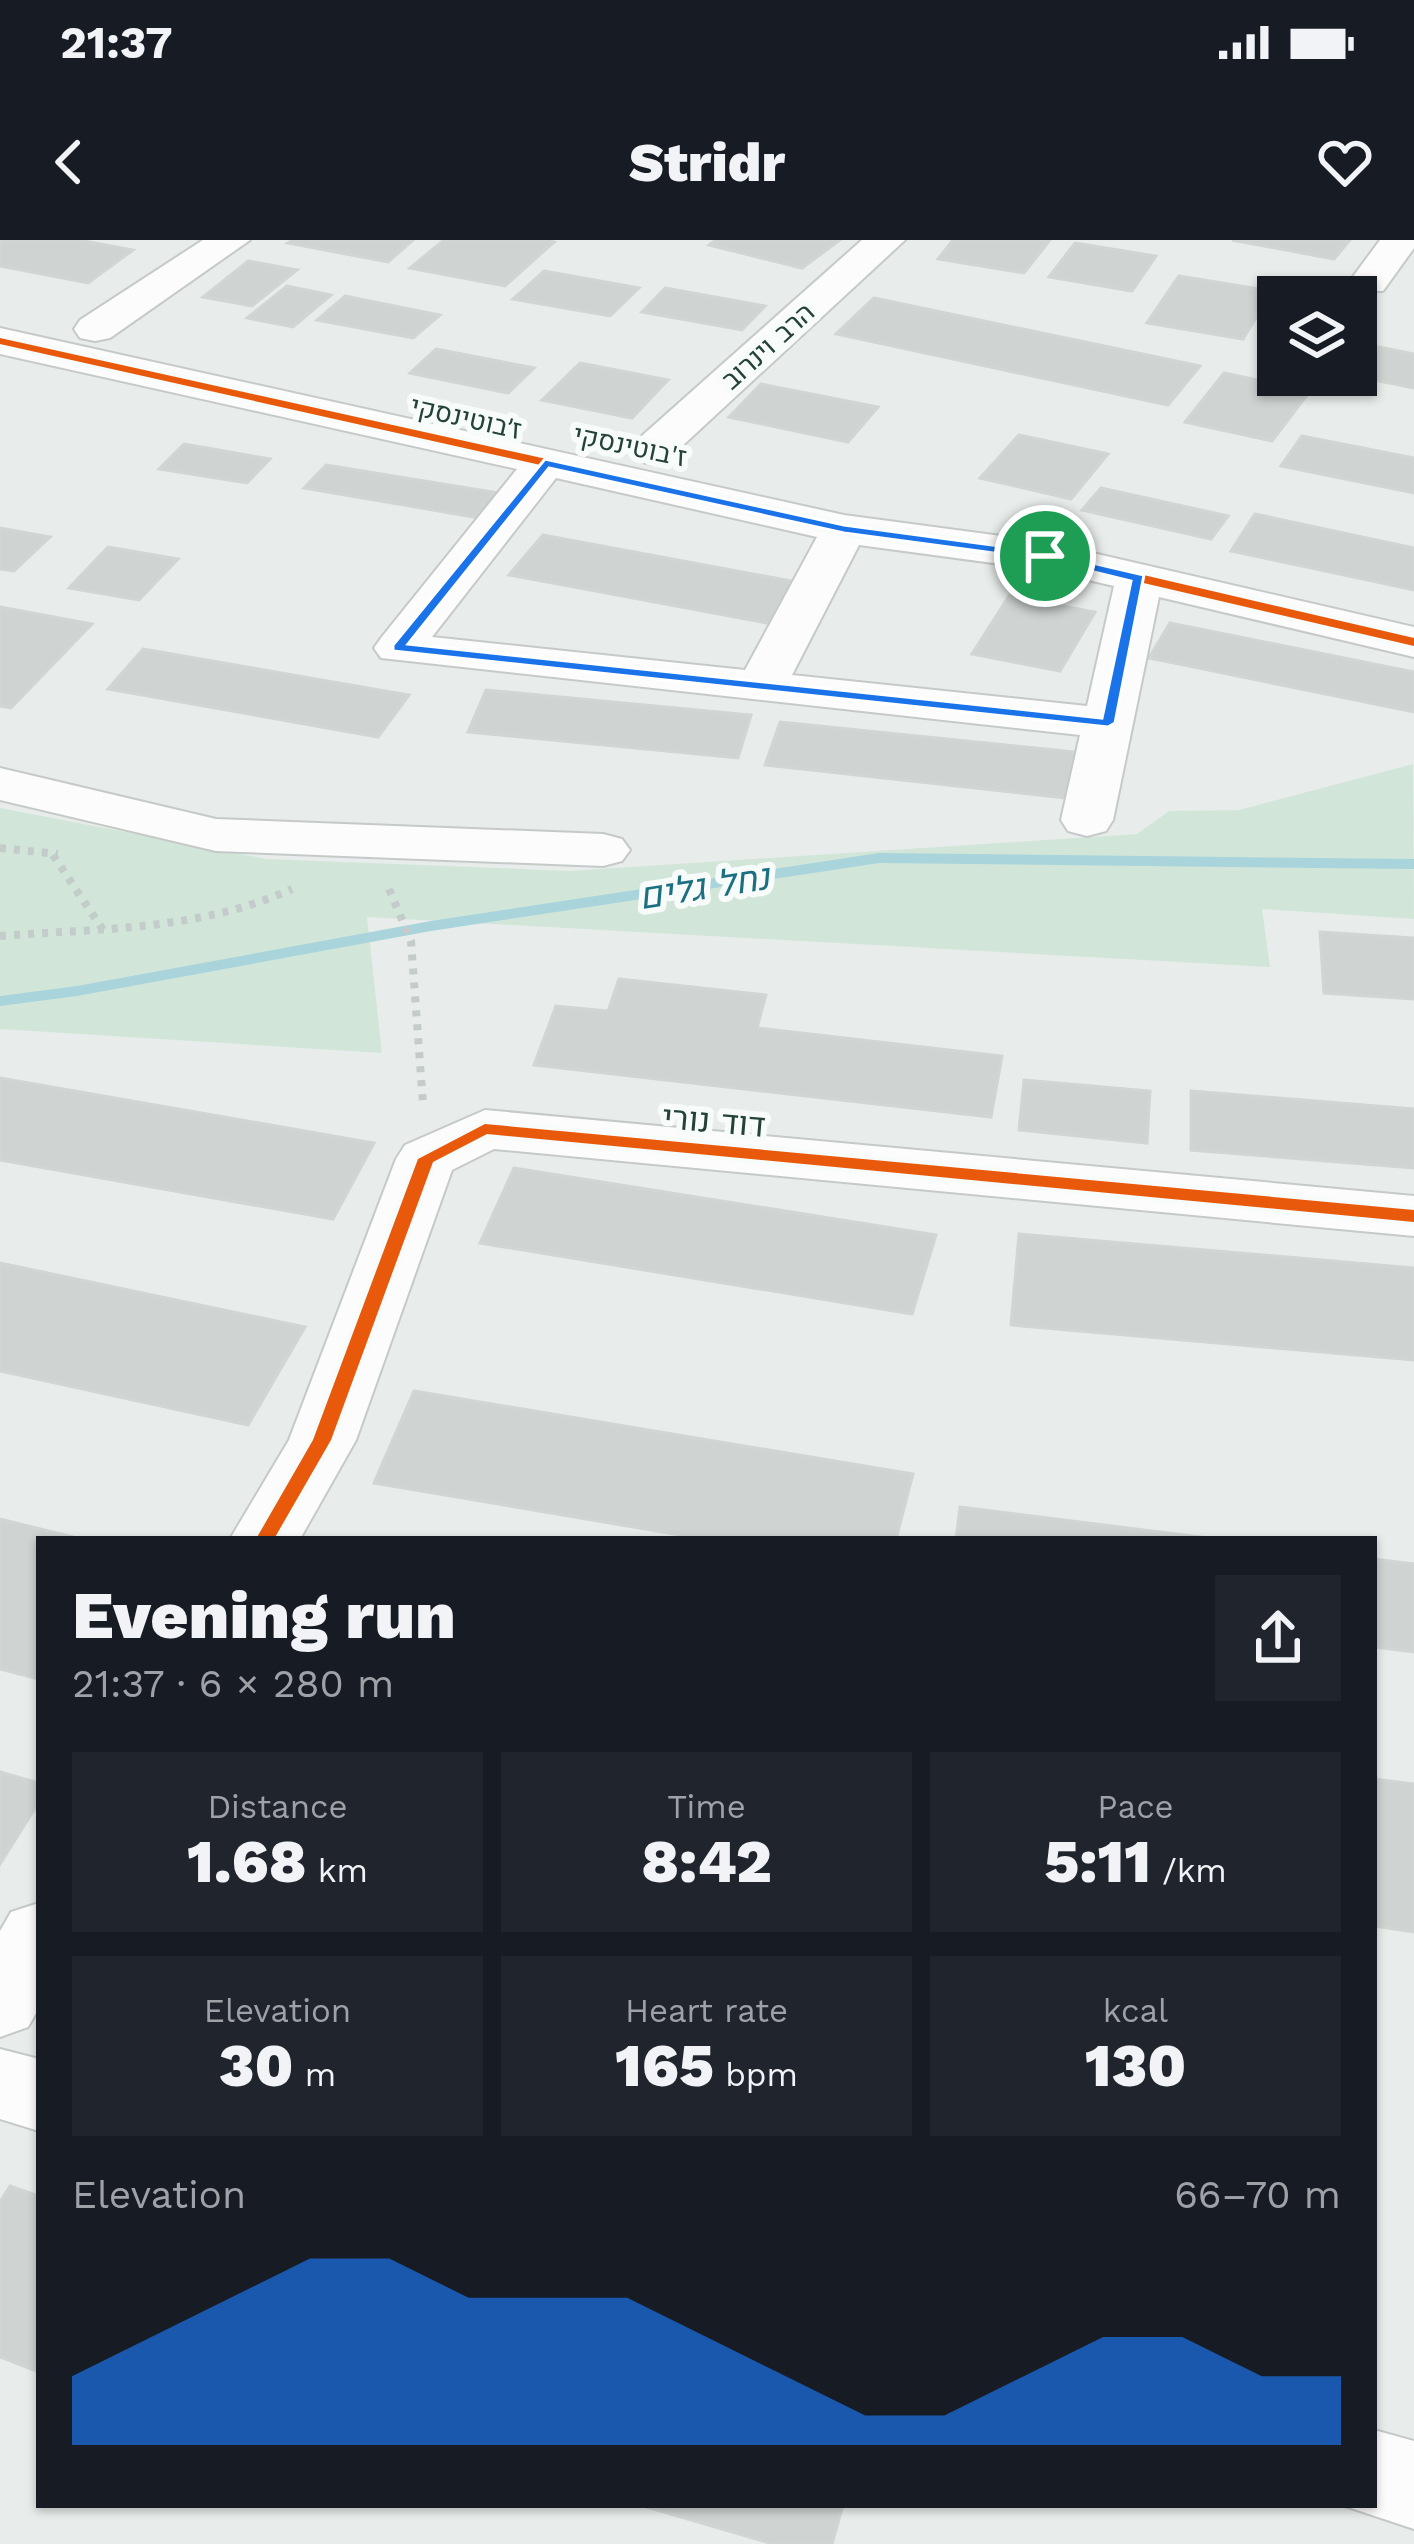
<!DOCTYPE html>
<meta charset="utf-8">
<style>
:root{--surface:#171b24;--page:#20242c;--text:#f1f3f6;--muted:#9ea1a6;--accent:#1a73e8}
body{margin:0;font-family:"Work Sans",Heebo,sans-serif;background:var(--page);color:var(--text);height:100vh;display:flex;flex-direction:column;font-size:45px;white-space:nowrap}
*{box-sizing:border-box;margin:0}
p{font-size:39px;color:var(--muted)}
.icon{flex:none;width:66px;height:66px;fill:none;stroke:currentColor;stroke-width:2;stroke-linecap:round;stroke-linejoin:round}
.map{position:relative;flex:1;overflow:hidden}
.details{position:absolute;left:36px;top:1296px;width:1341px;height:972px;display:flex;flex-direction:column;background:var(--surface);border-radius:0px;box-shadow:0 3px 9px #0004}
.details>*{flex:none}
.buttons{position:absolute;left:1257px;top:36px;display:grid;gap:24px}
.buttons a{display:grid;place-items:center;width:120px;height:120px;border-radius:0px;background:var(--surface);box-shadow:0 3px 9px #0004;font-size:60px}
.pin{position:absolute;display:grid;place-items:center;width:102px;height:102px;color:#fff;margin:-51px;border:6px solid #fff;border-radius:50%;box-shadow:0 3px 12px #0007}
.round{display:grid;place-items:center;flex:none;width:126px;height:126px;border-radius:0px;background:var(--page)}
.overview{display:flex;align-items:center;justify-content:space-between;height:204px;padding:0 36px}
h1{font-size:66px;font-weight:800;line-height:90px}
.figures{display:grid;grid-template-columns:repeat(3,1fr);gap:18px;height:204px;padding:12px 36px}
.figures div{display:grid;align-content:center;border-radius:0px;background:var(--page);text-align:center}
.figures b{font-size:60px;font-weight:800}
.figures small{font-size:33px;font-weight:400}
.figures p{font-size:33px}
.chart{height:336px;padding:24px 36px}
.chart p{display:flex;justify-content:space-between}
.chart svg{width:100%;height:216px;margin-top:12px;fill:var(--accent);opacity:.7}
.status{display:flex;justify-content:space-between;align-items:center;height:84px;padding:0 60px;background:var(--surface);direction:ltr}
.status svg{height:33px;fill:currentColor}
header{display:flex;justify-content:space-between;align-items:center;height:156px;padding:0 36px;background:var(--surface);font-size:54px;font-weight:800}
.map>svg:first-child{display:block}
</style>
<div class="status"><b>21:37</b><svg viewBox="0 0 49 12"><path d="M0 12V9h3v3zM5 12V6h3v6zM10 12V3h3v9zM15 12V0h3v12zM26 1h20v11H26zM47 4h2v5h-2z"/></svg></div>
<header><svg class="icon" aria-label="back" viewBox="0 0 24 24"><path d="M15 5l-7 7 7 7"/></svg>Stridr<svg class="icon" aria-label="heart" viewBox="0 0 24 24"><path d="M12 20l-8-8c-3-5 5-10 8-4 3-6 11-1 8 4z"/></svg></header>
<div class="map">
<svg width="1414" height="2304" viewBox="0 0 1414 2304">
<rect width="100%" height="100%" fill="#e8edeb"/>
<path fill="#d1e6d8" d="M 1413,524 L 1414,679 L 1262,669 L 1270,727 L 367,677 L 382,813 L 0,789 L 0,568 L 267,619 L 570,631 L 1137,594 L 1169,571 L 1239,570 Z"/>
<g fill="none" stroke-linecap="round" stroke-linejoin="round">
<path fill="#a9d4db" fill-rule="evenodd" d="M 879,613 L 1414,619 L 1414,629 L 879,623 L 431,691 L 77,756 L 0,766 L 0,756 L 77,746 L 431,681 Z"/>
</g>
<g fill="#cfd4d2" stroke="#d1d6d4" stroke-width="3">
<path d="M 0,0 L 79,0 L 133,10 L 88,43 L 0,26 Z"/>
<path d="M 293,0 L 413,0 L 388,22 L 288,3 Z"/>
<path d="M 444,0 L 545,0 L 554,2 L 505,46 L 410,28 Z"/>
<path d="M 716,0 L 840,0 L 802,28 L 709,5 Z"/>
<path d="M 953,0 L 1050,0 L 1024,33 L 938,19 Z"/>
<path d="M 1232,0 L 1350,0 L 1334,19 Z"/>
<path d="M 1075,3 L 1156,16 L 1132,51 L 1049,37 Z"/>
<path d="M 248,21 L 297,30 L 252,66 L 203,57 Z"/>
<path d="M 544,31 L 639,48 L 610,76 L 513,59 Z"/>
<path d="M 1179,36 L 1272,51 L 1243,99 L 1147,83 Z"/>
<path d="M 287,46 L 331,55 L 293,87 L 247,78 Z"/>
<path d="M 665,48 L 765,66 L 742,90 L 642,72 Z"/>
<path d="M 345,56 L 440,75 L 413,98 L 317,80 Z"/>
<path d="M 874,58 L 1200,126 L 1168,165 L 836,94 Z"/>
<path d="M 1379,107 L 1414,114 L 1414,148 L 1359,137 Z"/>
<path d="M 436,109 L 534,128 L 508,153 L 410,133 Z"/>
<path d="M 580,123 L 668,140 L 632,178 L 542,160 Z"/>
<path d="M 1224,133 L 1310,151 L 1272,201 L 1185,182 Z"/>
<path d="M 761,144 L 878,167 L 848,202 L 729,177 Z"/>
<path d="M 1019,195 L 1108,214 L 1071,259 L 980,238 Z"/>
<path d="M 1302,196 L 1414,218 L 1414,253 L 1281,226 Z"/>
<path d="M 184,204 L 270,219 L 247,243 L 159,229 Z"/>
<path d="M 326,225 L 499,253 L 480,278 L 304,248 Z"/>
<path d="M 1101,248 L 1228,276 L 1211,299 L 1082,270 Z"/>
<path d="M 1255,274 L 1414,308 L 1414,350 L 1231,311 Z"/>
<path d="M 0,288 L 50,297 L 14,331 L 0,329 Z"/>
<path d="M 543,295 L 802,343 L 772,384 L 509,335 Z"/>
<path d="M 108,307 L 178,319 L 139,360 L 69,348 Z"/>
<path d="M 1009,356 L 1095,372 L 1060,431 L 972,414 Z"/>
<path d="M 0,367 L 92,384 L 11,468 L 0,466 Z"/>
<path d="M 1170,383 L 1414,432 L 1414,472 L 1149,418 Z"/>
<path d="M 143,409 L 409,455 L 378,497 L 108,449 Z"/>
<path d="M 486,450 L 751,475 L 738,518 L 468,492 Z"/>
<path d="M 780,482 L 1075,512 L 1066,558 L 765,525 Z"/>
<path d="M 1320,692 L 1414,698 L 1414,759 L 1324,753 Z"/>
<path d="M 619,739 L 766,755 L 757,788 L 1002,816 L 991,877 L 534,825 L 556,766 L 608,771 Z"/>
<path d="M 0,838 L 374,903 L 333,979 L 0,920 Z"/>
<path d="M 1024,840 L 1150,851 L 1147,903 L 1019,890 Z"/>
<path d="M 1191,851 L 1414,869 L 1414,928 L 1191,910 Z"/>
<path d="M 514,928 L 936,995 L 912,1074 L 480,1003 Z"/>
<path d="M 1019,994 L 1414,1028 L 1414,1120 L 1011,1085 Z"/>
<path d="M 0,1023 L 305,1087 L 248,1185 L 0,1131 Z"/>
<path d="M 414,1151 L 913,1234 L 896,1299 L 704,1299 L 374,1243 Z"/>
<path d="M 960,1267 L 1216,1299 L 956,1299 Z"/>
<path d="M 0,1279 L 81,1299 L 39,1299 L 39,1439 L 0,1429 Z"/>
<path d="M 1374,1319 L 1414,1324 L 1414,1412 L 1374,1407 Z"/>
<path d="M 0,1532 L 39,1543 L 39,1562 L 0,1624 Z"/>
<path d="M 1374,1539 L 1414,1544 L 1414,1692 L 1374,1686 Z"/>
<path d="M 10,1946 L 39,1956 L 39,2132 L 0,2117 L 0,1962 Z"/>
<path d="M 640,2265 L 843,2265 L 832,2304 L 773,2304 Z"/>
</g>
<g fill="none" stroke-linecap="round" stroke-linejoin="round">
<g stroke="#c5cac8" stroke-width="4">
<g id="minor">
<path d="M 203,0 L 250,0 L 110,98 L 95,101 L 80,98 L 74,89 L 80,80 Z"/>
<path d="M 862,0 L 905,0 L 667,220 L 651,224 L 635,220 L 629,211 L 635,202 Z"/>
<path d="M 1380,0 L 1414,0 L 1414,8 L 1383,51 L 1355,51 L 1349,42 Z"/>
<path d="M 0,88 L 844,275 L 1045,302 L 1414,387 L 1414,417 L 1159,357 L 1113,580 L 1106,591 L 1087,596 L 1068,591 L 1061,580 L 1080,495 L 381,418 L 374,408 L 381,398 L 517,229 L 0,114 ZM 556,238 L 817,297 L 745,430 L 432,397 ZM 859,305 L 1045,330 L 1114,346 L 1087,466 L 792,435 Z"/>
<path d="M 0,528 L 216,579 L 603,594 L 622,599 L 630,610 L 622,621 L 603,626 L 216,611 L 0,560 Z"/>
<path d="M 485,870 L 1414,956 L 1414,996 L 494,909 L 452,930 L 356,1200 L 300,1299 L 230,1299 L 289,1200 L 396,919 L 405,905 Z"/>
<path d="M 39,1663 L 39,1768 L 28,1787 L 0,1797 L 0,1691 L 11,1672 Z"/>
<path d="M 0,1809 L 39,1819 L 39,1891 L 0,1879 Z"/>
<path d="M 1374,2190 L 1414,2201 L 1414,2289 L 1342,2265 L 1374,2265 Z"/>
</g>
</g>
<g stroke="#c3ccca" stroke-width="8" stroke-dasharray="6 8" stroke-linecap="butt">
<path d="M 0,608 L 58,614"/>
<path d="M 53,615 L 103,690"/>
<path d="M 389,649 L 411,701 L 423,864"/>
<path d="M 0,696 C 101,688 198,691 292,649"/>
</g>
<use href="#minor" fill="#fcfcfc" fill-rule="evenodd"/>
<g stroke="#f7fbf9" stroke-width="8">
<g id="cycleway">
<path d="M 0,98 L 844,285 L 1045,312 L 1414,398 L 1414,406 L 1045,320 L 844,293 L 0,104 Z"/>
<path d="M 485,884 L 1414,970 L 1414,982 L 487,894 L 433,922 L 331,1200 L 274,1299 L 256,1299 L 313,1200 L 418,919 Z"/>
</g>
</g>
<use href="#cycleway" fill="#e8590c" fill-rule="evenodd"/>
</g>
<path fill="#1a73e8" stroke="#fff" stroke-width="3" fill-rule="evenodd" d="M 545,219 L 844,285 L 1045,312 L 1144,335 L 1115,483 L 1108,487 L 393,411 L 393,405 ZM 549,228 L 844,293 L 1045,320 L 1131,341 L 1102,478 L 408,404 Z"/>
<g text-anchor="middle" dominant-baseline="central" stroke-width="12" stroke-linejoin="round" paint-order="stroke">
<g font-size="27" fill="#24423a" stroke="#f7fbf9">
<text transform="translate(768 106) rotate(-42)">הרב וינרוב</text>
<text transform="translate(466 178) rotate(13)">ז׳בוטינסקי</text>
<text transform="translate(630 206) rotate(12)">ז'בוטינסקי</text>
</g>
<g font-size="33" fill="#24423a" stroke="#f7fbf9">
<text transform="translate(714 881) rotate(5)">דוד נורי</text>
</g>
<g font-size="36" font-style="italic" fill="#1c6f80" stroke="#f7fbf9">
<text transform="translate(704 647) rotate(-9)">נחל גלים</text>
</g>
</g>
</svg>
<div class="buttons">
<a><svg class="icon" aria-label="layers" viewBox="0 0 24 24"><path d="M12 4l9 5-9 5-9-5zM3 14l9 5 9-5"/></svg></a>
</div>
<div class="pin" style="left:1045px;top:316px;background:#1e9e55"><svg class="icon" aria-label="arrive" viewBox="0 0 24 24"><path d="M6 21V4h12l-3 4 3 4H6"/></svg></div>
<section class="details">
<div class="overview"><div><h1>Evening run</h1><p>21:37 · 6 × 280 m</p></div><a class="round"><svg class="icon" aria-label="share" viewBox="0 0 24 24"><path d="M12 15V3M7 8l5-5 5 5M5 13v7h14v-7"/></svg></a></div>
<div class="figures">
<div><p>Distance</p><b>1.68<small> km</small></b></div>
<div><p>Time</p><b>8:42</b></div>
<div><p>Pace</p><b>5:11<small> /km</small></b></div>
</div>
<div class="figures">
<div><p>Elevation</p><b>30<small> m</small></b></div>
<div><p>Heart rate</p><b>165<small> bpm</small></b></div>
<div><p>kcal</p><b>130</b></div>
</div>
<div class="chart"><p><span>Elevation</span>66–70 m</p>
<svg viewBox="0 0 160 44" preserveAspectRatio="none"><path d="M0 44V30L10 22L20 14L30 6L40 6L50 14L60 14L70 14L80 22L90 30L100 38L110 38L120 30L130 22L140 22L150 30L160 30V44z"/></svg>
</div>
</section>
</div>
